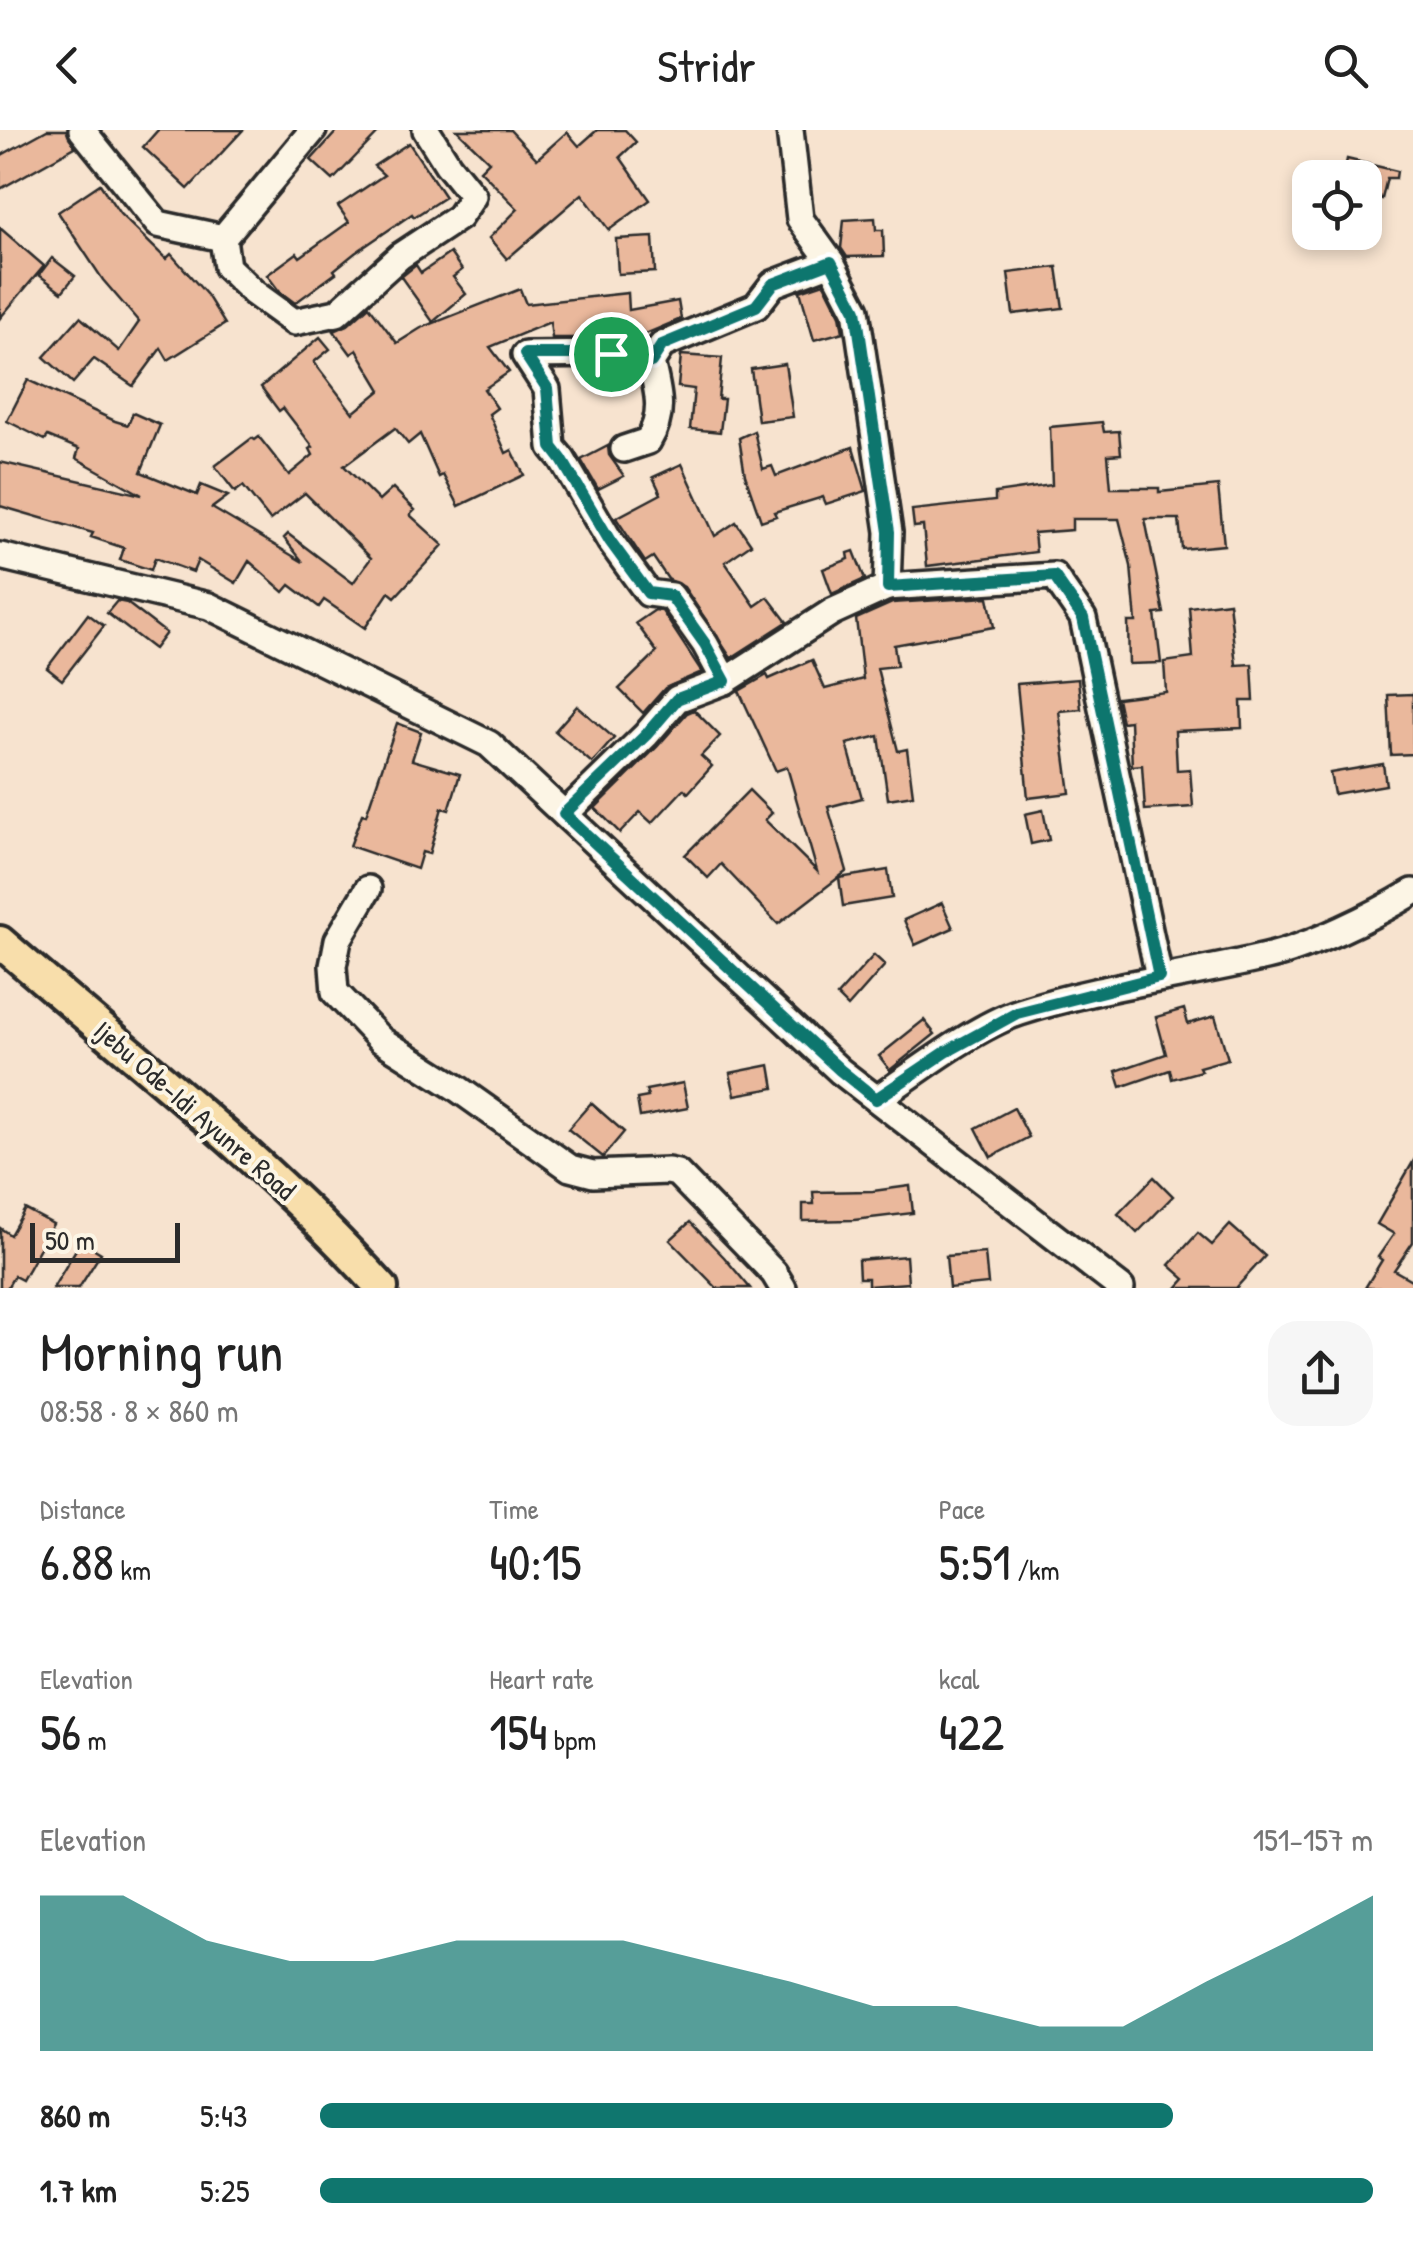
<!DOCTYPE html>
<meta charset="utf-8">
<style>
:root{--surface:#fff;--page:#f6f6f6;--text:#222;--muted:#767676;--accent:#0f766e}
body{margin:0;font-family:"Patrick Hand",sans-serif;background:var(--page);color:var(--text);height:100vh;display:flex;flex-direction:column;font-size:38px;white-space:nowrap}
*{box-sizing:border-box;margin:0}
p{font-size:32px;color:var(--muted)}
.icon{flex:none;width:55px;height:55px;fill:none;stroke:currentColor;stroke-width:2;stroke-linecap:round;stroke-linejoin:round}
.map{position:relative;height:1158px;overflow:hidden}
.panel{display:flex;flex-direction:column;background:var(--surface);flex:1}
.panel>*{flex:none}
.controls{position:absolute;left:1292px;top:30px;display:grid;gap:20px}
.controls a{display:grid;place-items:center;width:90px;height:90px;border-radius:20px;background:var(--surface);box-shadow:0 5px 15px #0003;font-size:50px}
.scale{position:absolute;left:30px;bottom:25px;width:150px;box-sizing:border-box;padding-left:10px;border:5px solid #2b2b2b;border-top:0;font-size:28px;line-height:35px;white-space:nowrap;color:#2b2b2b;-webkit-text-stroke:8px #fcf5e5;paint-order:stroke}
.pin{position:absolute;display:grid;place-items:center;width:85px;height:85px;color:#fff;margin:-42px;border:5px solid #fff;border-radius:50%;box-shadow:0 2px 10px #0007}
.round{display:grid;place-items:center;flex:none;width:105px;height:105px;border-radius:30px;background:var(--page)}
.summary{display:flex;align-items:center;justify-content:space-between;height:170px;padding:0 40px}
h1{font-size:55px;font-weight:600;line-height:75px}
.figures{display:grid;grid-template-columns:repeat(3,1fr);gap:15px;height:170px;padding:10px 40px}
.figures div{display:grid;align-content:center}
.figures b{font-size:50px;font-weight:600}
.figures small{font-size:28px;font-weight:400}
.figures p{font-size:28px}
.chart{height:280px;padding:20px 40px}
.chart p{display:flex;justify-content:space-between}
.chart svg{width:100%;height:180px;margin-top:10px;fill:var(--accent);opacity:.7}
ul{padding:0 40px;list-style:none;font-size:32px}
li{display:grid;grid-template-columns:160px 120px 1fr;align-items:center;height:75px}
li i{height:25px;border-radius:12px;background:var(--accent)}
header{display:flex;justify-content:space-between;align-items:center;height:130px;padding:0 40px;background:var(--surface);font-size:45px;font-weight:600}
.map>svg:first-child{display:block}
</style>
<header><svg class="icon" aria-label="back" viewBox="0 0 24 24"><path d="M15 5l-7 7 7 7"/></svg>Stridr<svg class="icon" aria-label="search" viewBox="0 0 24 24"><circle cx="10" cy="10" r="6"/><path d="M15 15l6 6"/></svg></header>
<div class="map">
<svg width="1413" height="1158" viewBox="0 0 1413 1158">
<rect width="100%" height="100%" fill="#f7e3cf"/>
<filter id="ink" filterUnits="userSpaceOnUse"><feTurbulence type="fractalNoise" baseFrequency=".01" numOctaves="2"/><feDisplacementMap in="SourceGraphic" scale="20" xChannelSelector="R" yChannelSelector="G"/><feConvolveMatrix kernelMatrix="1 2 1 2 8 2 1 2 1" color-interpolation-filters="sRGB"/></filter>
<g filter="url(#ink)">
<g fill="#eab89c" stroke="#2b2b2b" stroke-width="2.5">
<path d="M 47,0 L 66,0 L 75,17 L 0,59 L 0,26 Z"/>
<path d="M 158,0 L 243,0 L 188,59 L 143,17 Z"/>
<path d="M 338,0 L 381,0 L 333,50 L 311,30 Z"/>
<path d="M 457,0 L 510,0 L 537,29 L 567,2 L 579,16 L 597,0 L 625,0 L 636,12 L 620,27 L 650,70 L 609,100 L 582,64 L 507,129 L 489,108 L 518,79 L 480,40 L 489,31 Z"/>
<path d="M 409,13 L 445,67 L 414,87 L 412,84 L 355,123 L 334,140 L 336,143 L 295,173 L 279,161 L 267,145 L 297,123 L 300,127 L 349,92 L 338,76 L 384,45 L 374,36 Z"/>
<path d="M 1347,29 L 1397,41 L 1396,48 L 1387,48 L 1382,69 L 1365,65 L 1365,48 L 1343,48 Z"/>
<path d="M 100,54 L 120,84 L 166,129 L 171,124 L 207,165 L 225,194 L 168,230 L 161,218 L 133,256 L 94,229 L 73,253 L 44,227 L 80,187 L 119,221 L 139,192 L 103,150 L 58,82 Z"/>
<path d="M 875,88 L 876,100 L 883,100 L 884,126 L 847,127 L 841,118 L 844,90 Z"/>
<path d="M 0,98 L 44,136 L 0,188 Z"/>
<path d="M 653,107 L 655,142 L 618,144 L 616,109 Z"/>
<path d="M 450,123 L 462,140 L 453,147 L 466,164 L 433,192 L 401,147 L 416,135 L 421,143 Z"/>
<path d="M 52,128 L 75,146 L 62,162 L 39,145 Z"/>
<path d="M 1057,137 L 1063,178 L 1013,184 L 1008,143 Z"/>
<path d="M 824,153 L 840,185 L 843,202 L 814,210 L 800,161 Z"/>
<path d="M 520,159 L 526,174 L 628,163 L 629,180 L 678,171 L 681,189 L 629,211 L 611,208 L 552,208 L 550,192 L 490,217 L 509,242 L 484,259 L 497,278 L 489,284 L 506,323 L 512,320 L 524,345 L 459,376 L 443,345 L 439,347 L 420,304 L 408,314 L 395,298 L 344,336 L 379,371 L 393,358 L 415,380 L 410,385 L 443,415 L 395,467 L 389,462 L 365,498 L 324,470 L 319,477 L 290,455 L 284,462 L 249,431 L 236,453 L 198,430 L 193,442 L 155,428 L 151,440 L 120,430 L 124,418 L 91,407 L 93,403 L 0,376 L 0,332 L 142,365 L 76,328 L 79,319 L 48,306 L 45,310 L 7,291 L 28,250 L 115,291 L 128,295 L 133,283 L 160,295 L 141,342 L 197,365 L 201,355 L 228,366 L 212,378 L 303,432 L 284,408 L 288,404 L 353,453 L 371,428 L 305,363 L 270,390 L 243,356 L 235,362 L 215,336 L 252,308 L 255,310 L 259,307 L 289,345 L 313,325 L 310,319 L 313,317 L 283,278 L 279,281 L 261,257 L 320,207 L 330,219 L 314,232 L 353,283 L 381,260 L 357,220 L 351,224 L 334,201 L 348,195 L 369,176 L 397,213 L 421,198 Z"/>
<path d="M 681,225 L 722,228 L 718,269 L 724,269 L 720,302 L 690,299 L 694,259 L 678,257 Z"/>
<path d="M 785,234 L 793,287 L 758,291 L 751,239 Z"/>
<path d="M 1102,292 L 1104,302 L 1119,301 L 1121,324 L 1108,325 L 1111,358 L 1159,358 L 1159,362 L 1218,356 L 1224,415 L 1182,419 L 1179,389 L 1145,389 L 1164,483 L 1155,484 L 1161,533 L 1129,534 L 1128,492 L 1136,492 L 1131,436 L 1119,389 L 1072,389 L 1072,400 L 1034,403 L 1036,422 L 927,436 L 923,396 L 914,397 L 912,380 L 995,371 L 995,363 L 1052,355 L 1050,297 Z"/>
<path d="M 754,301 L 763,339 L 772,336 L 776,346 L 853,317 L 866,361 L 826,374 L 823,367 L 774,382 L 776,386 L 761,391 L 745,345 L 739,308 Z"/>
<path d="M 608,316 L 609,325 L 624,346 L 598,359 L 581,330 Z"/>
<path d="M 682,334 L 715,406 L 736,392 L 751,414 L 725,432 L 755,476 L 768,467 L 787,492 L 731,528 L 684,457 L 668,449 L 653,427 L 645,432 L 616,388 L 661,364 L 653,347 Z"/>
<path d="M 854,421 L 865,449 L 832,464 L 823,439 L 849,429 L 848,423 Z"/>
<path d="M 988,467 L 994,497 L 894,515 L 897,536 L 877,538 L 898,621 L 907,619 L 913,665 L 888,669 L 879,606 L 847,614 L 862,668 L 828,677 L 847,741 L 778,794 L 721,734 L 708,748 L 685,725 L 749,660 L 772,683 L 765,690 L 817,741 L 787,637 L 776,641 L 739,561 L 767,545 L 769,549 L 812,530 L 825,559 L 863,549 L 856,489 L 892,473 Z"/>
<path d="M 117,471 L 127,473 L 166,503 L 154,519 L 107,483 Z"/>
<path d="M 1229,472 L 1236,535 L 1252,534 L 1254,571 L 1241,571 L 1242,598 L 1175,601 L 1177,640 L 1190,639 L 1193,677 L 1145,680 L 1142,635 L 1132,636 L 1130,591 L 1122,592 L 1117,568 L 1166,562 L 1164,532 L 1193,528 L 1189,477 Z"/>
<path d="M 655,480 L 662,481 L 702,542 L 665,558 L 643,583 L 619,559 L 657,522 L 636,493 Z"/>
<path d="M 88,484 L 104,496 L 62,550 L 47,538 Z"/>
<path d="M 1078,549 L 1081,579 L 1059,581 L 1070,663 L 1028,668 L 1017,554 Z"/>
<path d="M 1413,564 L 1413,624 L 1391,625 L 1388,565 Z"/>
<path d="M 577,576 L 614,608 L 592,633 L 555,601 Z"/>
<path d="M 694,580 L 720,606 L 701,626 L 712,636 L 688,663 L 684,659 L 652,693 L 640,682 L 620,703 L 595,678 L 657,617 L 687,583 Z"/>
<path d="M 397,593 L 421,602 L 412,630 L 460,644 L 449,680 L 442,678 L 429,724 L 422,722 L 417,739 L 350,716 L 362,684 L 366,685 Z"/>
<path d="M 1383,634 L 1386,655 L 1334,664 L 1330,643 Z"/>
<path d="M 1043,680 L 1049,710 L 1031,714 L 1025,684 Z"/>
<path d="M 888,740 L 892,768 L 843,776 L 839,748 Z"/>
<path d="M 942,773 L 953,798 L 915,815 L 904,790 Z"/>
<path d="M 874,825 L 885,835 L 848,877 L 837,866 Z"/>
<path d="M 1184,879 L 1188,894 L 1215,886 L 1228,929 L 1199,937 L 1201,941 L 1172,949 L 1170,940 L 1121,957 L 1116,941 L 1166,924 L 1156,887 Z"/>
<path d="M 924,890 L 935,904 L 890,940 L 879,926 Z"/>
<path d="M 770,935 L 774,958 L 735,965 L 730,943 Z"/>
<path d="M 683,953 L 688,978 L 640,987 L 637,969 L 648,967 L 646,960 Z"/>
<path d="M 591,973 L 624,1002 L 603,1027 L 568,999 Z"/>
<path d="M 1014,978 L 1029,1007 L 991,1027 L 976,998 Z"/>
<path d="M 1413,1032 L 1413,1112 L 1394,1140 L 1413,1151 L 1413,1158 L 1365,1158 L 1382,1130 L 1378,1127 L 1394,1104 L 1377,1094 Z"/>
<path d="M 1154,1047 L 1173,1066 L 1137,1103 L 1118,1084 Z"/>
<path d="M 910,1056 L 913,1083 L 854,1090 L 803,1091 L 803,1074 L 814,1074 L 813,1062 L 873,1061 Z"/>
<path d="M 25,1079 L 53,1094 L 22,1150 L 14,1146 L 7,1158 L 0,1158 L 0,1098 L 10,1105 Z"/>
<path d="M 690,1092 L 724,1127 L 750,1158 L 717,1158 L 670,1110 Z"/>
<path d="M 1230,1095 L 1265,1126 L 1236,1158 L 1177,1158 L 1185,1149 L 1169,1135 L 1198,1103 L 1212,1115 Z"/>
<path d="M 81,1111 L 101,1123 L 79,1158 L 53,1158 Z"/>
<path d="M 985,1123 L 988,1154 L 949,1158 L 946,1126 Z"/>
<path d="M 906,1126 L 908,1153 L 868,1156 L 868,1148 L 859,1148 L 858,1130 Z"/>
</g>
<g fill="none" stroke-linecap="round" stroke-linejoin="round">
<g stroke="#2b2b2b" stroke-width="32">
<g id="minor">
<path d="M 82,0 L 158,94 L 223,108 L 313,0"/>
<path d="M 790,0 L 800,89 L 831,132 L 856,180 L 889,402 L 887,457 L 1054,446 L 1083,488 L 1159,847"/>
<path d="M 223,108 L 227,137 L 254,163 L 294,192 L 337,183 L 400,126 L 459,87 L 473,66 L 448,35 L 426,0"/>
<path d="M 624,319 L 648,311 C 665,284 658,262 651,232 L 662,215 L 756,176 L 773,154 L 831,132"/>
<path d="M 0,426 L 209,476 L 489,614 L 840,941 L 1121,1158"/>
<path d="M 725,551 L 832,482 L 887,457"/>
<path d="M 565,684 L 646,605 L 677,569 L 725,551 L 705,514 L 671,466 L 648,463 L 610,411 L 562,329 L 552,317 L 547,259 L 525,225 L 611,224 L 651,232"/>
<path d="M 368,759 L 338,810 L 333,836 L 335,862 L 381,910 L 457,958 L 570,1038 L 593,1044 L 668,1041 L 677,1043 L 774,1143 L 783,1158"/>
<path d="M 877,969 C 916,942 976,896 1020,882 C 1100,856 1185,846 1266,827 C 1310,817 1375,785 1413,762"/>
</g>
</g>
<g stroke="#2b2b2b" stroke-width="38">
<path id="major" d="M 0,812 C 130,925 266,1030 382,1158"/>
</g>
<use href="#minor" stroke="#fcf5e5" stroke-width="25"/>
<use href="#major" stroke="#f8deab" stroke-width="30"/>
</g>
</g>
<g fill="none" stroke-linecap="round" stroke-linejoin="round" filter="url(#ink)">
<g stroke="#fff" stroke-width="20">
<path id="route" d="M 831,132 L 856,180 L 889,402 L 888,457 L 1054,446 L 1083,488 L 1159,847 L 1017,883 L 946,922 L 876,969 L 840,940 L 564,684 L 646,605 L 677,569 L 725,551 L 705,514 L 671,466 L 648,463 L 610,411 L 562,330 L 552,317 L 547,258 L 525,224 L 611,224 L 651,232 L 662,215 L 756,176 L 773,154 Z"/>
</g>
<use href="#route" stroke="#0f766e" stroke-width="12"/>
</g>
<g text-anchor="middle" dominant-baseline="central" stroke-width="8" stroke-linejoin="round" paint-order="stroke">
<g font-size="28" fill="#2b2b2b" stroke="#fcf5e5">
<text transform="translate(195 980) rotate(41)">Ijebu Ode-Idi Ayunre Road</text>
</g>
</g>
</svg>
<div class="controls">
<a><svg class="icon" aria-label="locate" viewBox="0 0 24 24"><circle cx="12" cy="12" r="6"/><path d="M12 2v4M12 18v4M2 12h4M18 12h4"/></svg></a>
</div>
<div class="scale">50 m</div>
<div class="pin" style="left:611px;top:224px;background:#1e9e55"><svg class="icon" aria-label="arrive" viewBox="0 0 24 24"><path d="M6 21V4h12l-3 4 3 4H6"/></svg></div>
</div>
<section class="panel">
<div class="summary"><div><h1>Morning run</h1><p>08:58 · 8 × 860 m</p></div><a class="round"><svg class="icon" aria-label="share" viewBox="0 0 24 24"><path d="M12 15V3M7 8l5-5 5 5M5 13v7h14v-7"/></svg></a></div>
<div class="figures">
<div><p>Distance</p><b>6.88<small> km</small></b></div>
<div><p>Time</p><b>40:15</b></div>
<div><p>Pace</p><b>5:51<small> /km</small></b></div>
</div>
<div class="figures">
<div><p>Elevation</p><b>56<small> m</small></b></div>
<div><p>Heart rate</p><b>154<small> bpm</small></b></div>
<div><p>kcal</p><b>422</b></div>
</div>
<div class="chart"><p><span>Elevation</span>151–157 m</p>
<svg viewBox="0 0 160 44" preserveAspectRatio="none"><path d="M0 44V6L10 6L20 17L30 22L40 22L50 17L60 17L70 17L80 22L90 27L100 33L110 33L120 38L130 38L140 27L150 17L160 6V44z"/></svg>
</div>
<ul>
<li><b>860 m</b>5:43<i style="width:81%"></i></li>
<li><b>1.7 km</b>5:25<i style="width:100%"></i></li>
</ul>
</section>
